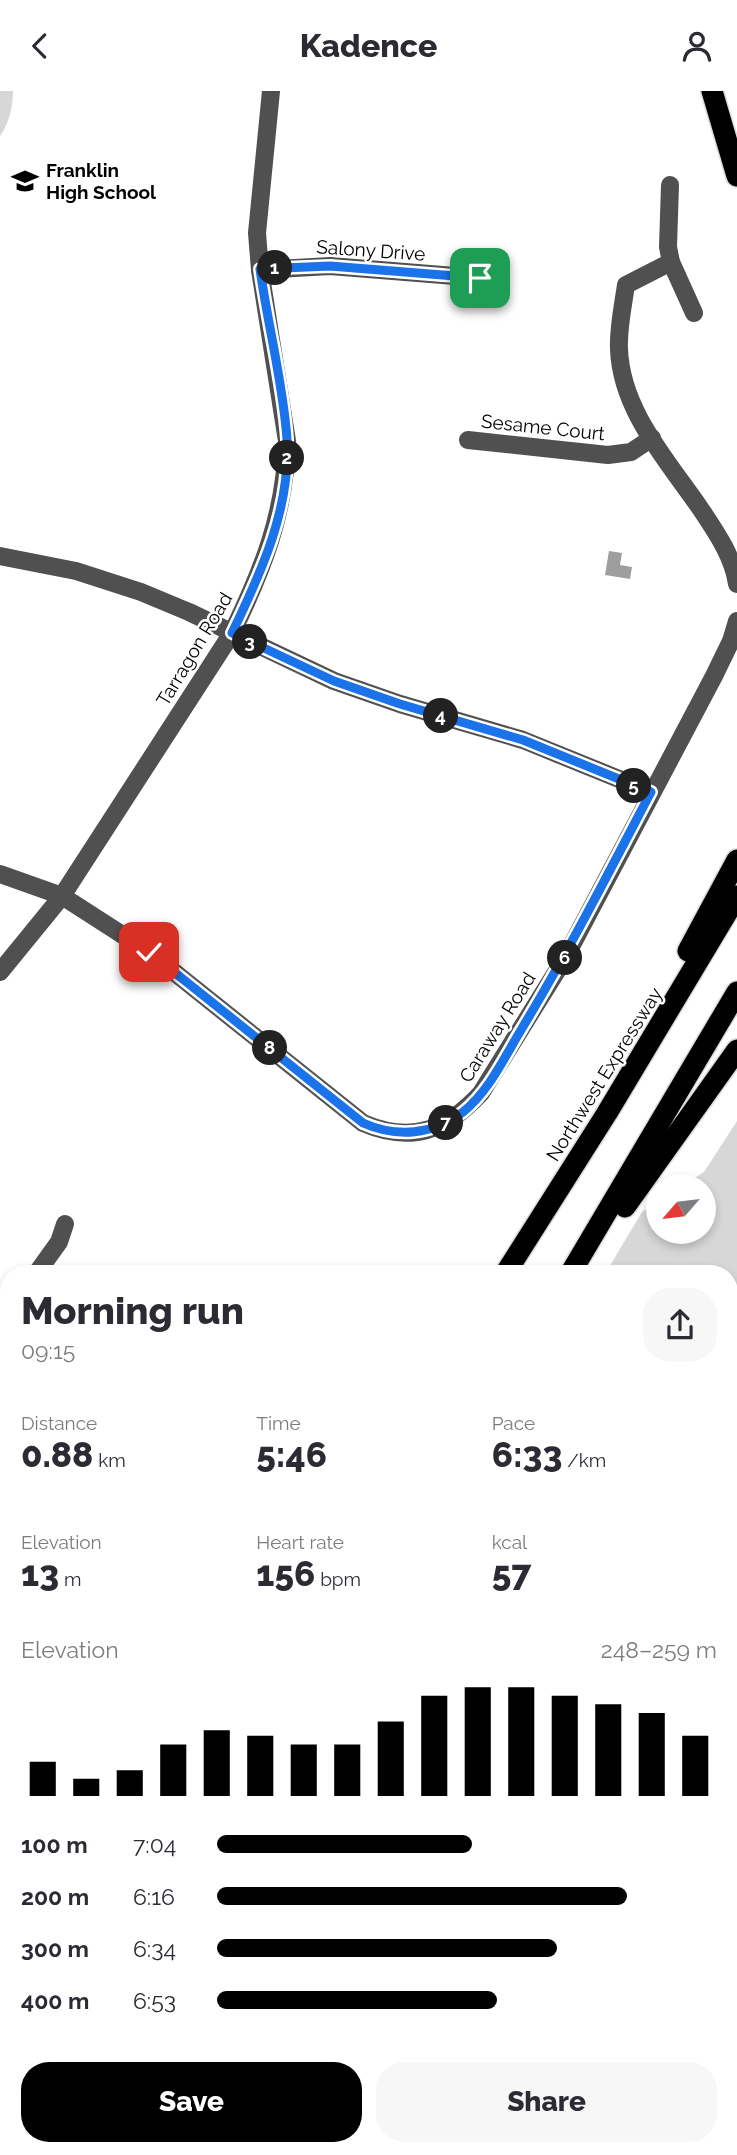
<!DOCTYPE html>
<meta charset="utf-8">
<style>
:root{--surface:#fff;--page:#f7f7f7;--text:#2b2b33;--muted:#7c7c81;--accent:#000}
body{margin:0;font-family:Raleway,sans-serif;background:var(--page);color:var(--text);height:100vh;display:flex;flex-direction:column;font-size:26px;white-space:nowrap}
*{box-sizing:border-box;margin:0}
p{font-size:23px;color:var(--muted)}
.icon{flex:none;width:38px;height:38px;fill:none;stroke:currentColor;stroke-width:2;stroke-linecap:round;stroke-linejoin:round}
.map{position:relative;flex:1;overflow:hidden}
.drawer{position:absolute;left:0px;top:1174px;width:738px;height:891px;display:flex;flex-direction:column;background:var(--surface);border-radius:28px 28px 0 0;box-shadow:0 4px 10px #0003}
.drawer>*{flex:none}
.needle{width:46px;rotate:242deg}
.tools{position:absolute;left:646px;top:1083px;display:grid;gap:14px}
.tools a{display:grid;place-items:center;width:70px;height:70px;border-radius:50%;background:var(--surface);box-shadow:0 4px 10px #0003;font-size:35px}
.pin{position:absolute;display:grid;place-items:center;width:60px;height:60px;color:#fff;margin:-30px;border-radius:14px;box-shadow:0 4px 10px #0006}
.km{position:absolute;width:35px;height:35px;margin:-18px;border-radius:50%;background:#222;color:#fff;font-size:19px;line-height:35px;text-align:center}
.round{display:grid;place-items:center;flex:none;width:74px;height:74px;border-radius:28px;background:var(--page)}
.summary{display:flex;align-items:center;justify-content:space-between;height:119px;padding:0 21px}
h1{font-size:38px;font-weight:800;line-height:52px}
.metrics{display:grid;grid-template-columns:repeat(3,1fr);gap:10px;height:119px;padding:7px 21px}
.metrics div{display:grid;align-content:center}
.metrics b{font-size:35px;font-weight:800}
.metrics small{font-size:19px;font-weight:400}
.metrics p{font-size:19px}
.chart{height:196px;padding:14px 21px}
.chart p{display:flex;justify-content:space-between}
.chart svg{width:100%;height:126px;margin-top:7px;stroke:var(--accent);stroke-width:6}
.button{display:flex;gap:14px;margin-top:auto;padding:14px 21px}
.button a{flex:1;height:80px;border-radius:28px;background:var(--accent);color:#fff;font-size:28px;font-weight:800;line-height:80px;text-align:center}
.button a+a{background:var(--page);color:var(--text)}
ul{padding:0 21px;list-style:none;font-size:23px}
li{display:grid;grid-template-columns:112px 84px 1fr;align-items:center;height:52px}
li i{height:18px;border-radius:9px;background:var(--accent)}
header{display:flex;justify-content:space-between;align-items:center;height:91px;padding:0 21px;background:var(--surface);font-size:32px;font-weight:800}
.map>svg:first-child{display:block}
</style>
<header><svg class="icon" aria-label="back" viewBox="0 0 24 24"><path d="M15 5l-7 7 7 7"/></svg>Kadence<svg class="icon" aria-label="person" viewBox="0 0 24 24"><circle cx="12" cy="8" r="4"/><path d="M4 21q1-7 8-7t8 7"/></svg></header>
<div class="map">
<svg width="737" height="2064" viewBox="0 0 737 2064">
<rect width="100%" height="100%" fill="#fff"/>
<g fill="#d7d7d7">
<path d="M 0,0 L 13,0 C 13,16 9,32 0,45 Z"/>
<path d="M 737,1030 L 737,1875 L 730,1876 L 730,1183 L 605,1183 L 642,1121 L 658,1110 L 658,1141 L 704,1141 L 704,1096 L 682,1095 L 704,1081 Z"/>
<path d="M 9,2042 L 9,2056 L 247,2056 L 242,2064 L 0,2064 L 0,2054 Z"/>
<path d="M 419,2056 L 485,2056 L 484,2064 L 419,2064 Z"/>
</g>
<path fill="#9e9e9e" d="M 609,460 L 622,462 L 620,474 L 632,476 L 630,488 L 605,484 Z"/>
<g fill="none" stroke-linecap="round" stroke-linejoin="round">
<path stroke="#9e9e9e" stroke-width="4.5" d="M 730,1768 L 737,1761"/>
<g stroke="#dbdbdb" stroke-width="24">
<g id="highway">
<path d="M 712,0 L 737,85"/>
<path d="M 688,860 L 737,769"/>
<path d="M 625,1116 L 737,959"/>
<path d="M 505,1183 L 607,1022 L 737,805"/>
<path d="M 570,1183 L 737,901"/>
<path d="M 0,1924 L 9,1912"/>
<path d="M 0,2009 L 9,1997"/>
</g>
</g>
<g stroke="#505050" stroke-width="18">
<path d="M 670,94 L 668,156 L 671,171 L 694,222"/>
<path d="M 671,171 L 626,194 C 623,215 618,237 619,258 C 621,319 667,369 700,417 C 716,441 733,465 737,493"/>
<path d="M 260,179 L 330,175 L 480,187"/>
<path d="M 468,349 L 608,364 L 631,361 L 652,347"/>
<path d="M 0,465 L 76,480 L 141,501 L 189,521 L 334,590 L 400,613 L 523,649 L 651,701"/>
<path d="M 0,783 L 62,805 L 149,861 L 363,1032 C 412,1053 447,1039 481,1002 L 565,867 L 714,585 L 731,550 L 737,530"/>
<path d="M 0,881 L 62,805 L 232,542 C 263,478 285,423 287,350 L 260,179 L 257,142 L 271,0"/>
<path d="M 36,1183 L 59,1151 L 65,1133"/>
<path d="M 0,1229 L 9,1217"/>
<path d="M 0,1568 L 9,1574"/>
<path d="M 0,1646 L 9,1633"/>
<path d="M 730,1976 L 737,1976"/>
<path d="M 580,2064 L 581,2056"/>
</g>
<use href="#highway" stroke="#000" stroke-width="21"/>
</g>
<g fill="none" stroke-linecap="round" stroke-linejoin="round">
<g stroke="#fff" stroke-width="14">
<path id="route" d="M 149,861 L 363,1032 C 397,1047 433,1044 463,1021 C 489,1000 504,967 521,939 C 568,861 609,781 651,701 L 523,649 L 400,613 L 334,590 L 232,542 C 261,482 291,417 287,348 C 283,292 268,235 260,178 L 330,175 L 480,187"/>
</g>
<use href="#route" stroke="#1a73e8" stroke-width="9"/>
</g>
<defs>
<g id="school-bare" transform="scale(2.1)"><path d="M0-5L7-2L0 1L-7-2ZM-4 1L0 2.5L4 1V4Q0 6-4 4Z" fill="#000" stroke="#fff" stroke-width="2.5" paint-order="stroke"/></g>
</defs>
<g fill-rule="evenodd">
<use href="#school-bare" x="25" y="90"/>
</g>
<g text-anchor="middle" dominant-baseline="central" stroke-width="5" stroke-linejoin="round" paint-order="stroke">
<g font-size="19" font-weight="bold" fill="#000" stroke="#fff" text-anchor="start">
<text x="46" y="79">Franklin<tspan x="46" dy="22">High School</tspan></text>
</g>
<g font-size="19" fill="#000" stroke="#fff">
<text transform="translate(371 159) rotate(4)">Salony Drive</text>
<text transform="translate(543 336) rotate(6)">Sesame Court</text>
<text transform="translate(194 558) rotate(-59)">Tarragon Road</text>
<text transform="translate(497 936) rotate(-58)">Caraway Road</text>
<text transform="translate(604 983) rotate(-58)">Northwest Expressway</text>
</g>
</g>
</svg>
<div class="tools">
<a><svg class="needle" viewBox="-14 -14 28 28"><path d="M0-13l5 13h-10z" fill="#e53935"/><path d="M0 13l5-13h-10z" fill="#7c7c81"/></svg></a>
</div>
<div class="pin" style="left:480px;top:187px;background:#1e9e55"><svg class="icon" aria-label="arrive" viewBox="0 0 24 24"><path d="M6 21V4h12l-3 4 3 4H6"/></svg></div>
<div class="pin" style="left:149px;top:861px;background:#d93025"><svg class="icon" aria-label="check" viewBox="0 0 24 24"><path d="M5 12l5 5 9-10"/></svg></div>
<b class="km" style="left:275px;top:177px">1</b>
<b class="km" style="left:287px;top:367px">2</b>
<b class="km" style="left:250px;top:551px">3</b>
<b class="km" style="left:441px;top:625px">4</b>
<b class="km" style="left:634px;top:695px">5</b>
<b class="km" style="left:565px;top:867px">6</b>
<b class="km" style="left:446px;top:1032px">7</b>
<b class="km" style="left:270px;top:957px">8</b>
<section class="drawer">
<div class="summary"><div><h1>Morning run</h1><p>09:15</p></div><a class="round"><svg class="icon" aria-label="share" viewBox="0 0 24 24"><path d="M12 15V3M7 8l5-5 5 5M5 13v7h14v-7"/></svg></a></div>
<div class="metrics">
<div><p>Distance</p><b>0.88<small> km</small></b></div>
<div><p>Time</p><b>5:46</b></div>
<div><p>Pace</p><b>6:33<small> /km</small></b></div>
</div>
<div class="metrics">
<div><p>Elevation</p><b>13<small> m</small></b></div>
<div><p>Heart rate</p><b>156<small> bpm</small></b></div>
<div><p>kcal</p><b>57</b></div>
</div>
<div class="chart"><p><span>Elevation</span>248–259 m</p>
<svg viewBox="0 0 160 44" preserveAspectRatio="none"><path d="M5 44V32M15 44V38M25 44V35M35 44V26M45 44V21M55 44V23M65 44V26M75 44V26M85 44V18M95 44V9M105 44V6M115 44V6M125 44V9M135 44V12M145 44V15M155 44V23"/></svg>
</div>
<ul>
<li><b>100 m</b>7:04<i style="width:51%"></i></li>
<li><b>200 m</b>6:16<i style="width:82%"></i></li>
<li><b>300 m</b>6:34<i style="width:68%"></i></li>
<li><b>400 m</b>6:53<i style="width:56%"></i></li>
</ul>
<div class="button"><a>Save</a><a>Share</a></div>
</section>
</div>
